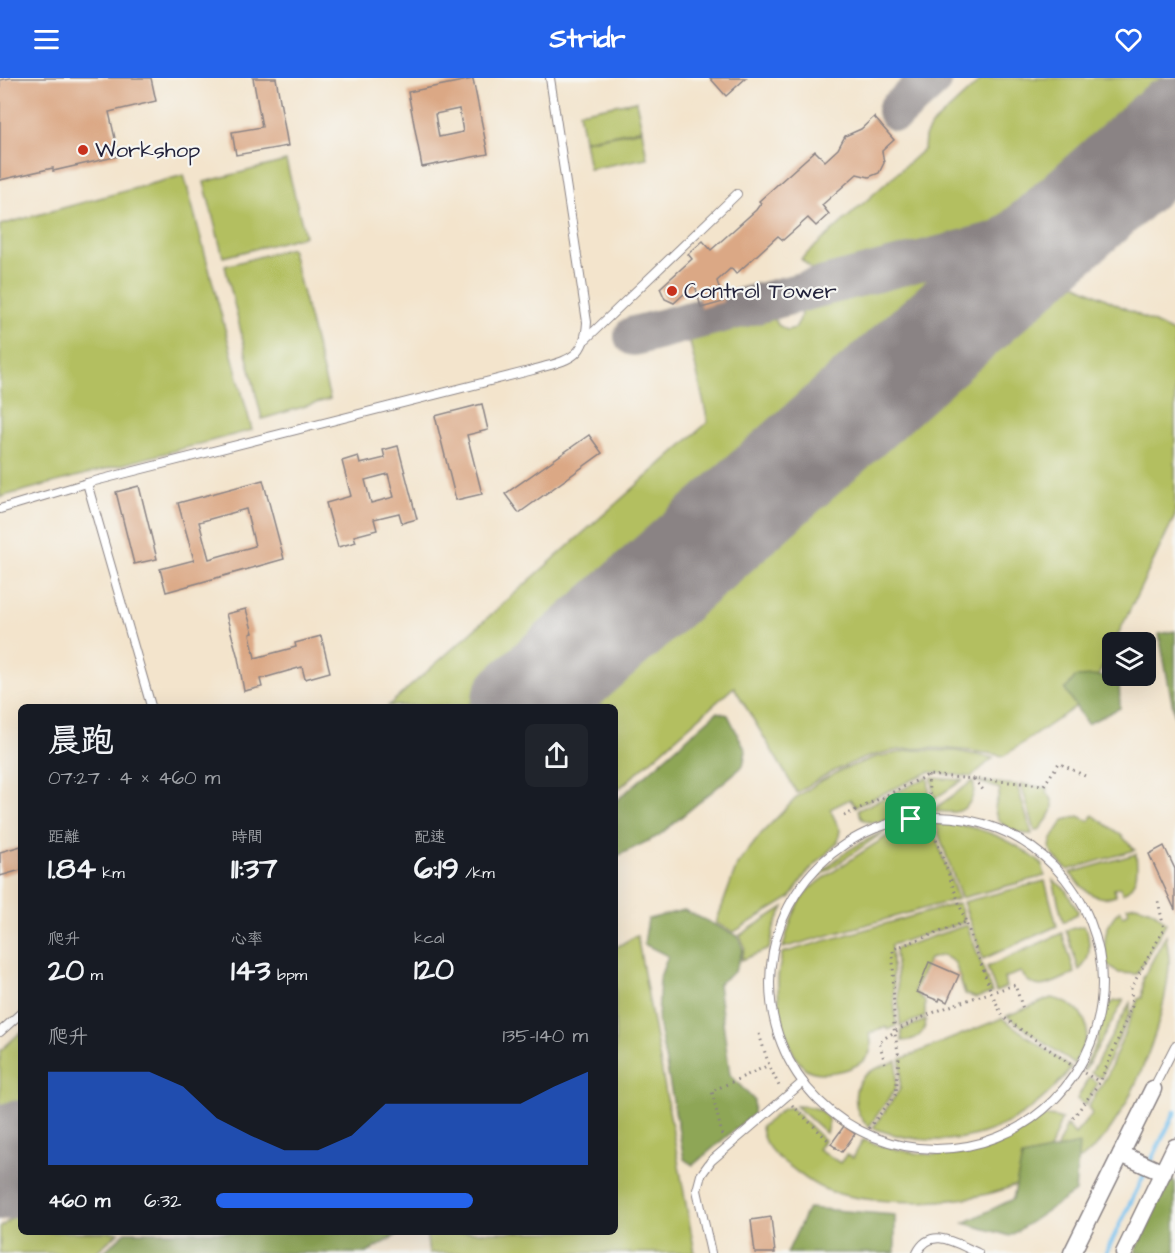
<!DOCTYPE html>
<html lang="zh-TW">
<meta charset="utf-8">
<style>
:root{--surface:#171b24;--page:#20242c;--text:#f1f3f6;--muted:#9ea1a6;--accent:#2563eb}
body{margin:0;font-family:"Architects Daughter","LXGW WenKai TC",sans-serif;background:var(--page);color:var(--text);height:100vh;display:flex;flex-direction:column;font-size:22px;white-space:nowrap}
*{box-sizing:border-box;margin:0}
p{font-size:20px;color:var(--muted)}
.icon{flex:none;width:33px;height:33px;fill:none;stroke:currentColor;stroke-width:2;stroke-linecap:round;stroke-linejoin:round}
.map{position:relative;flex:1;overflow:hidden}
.side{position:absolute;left:18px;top:626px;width:600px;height:531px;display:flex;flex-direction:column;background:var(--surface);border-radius:9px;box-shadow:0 6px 24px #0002}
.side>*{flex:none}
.fabs{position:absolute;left:1102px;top:554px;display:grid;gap:12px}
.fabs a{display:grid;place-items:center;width:54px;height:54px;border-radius:9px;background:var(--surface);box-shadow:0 6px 24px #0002;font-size:30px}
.pin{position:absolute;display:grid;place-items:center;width:51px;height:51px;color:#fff;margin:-26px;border-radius:12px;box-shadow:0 3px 9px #0006}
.round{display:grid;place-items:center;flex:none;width:63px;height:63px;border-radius:9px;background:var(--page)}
.headline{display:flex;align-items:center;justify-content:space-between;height:102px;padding:0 30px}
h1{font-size:33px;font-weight:700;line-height:45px}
.metrics{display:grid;grid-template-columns:repeat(3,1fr);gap:9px;height:102px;padding:6px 30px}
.metrics div{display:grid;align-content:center}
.metrics b{font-size:30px;font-weight:700}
.metrics small{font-size:16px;font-weight:400}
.metrics p{font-size:16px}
.chart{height:168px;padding:12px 30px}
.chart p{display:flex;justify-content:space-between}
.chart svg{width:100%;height:108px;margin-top:6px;fill:var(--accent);opacity:.7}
ul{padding:0 30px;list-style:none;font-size:20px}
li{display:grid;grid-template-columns:96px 72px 1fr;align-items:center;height:45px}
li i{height:15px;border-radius:8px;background:var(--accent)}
header{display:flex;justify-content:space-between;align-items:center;height:78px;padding:0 30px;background:var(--accent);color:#fff;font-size:27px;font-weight:700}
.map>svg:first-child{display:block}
</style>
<header><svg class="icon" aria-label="menu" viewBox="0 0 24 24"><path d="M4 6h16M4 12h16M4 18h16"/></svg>Stridr<svg class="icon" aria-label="heart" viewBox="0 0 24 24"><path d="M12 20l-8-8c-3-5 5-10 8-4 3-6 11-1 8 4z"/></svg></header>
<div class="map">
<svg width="1175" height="1175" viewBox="0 0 1175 1175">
<rect width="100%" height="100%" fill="#f6f6f2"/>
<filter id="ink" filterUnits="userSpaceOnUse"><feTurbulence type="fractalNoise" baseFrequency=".0167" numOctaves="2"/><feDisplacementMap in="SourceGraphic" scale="12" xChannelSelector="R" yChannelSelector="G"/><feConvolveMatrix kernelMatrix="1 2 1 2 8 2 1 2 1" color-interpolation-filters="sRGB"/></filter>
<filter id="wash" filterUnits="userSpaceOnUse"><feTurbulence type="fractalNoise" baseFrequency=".008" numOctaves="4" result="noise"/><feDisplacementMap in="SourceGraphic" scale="24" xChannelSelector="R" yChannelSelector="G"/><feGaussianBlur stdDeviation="1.35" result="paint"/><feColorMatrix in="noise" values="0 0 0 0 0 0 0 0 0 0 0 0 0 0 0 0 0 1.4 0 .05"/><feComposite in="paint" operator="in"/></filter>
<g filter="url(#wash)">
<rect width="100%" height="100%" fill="#f3e4cc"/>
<g fill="#b3bf61" stroke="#6a704e" stroke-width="1.5">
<path d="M 983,0 L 1174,0 L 1003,152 L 821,200 L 801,181 L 924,71 L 925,59 L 931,48 Z"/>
<path d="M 636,23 L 642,51 L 584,62 L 579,34 Z"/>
<path d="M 642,52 L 647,80 L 589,91 L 584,63 Z"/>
<path d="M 286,83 L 305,158 L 223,179 L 204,104 Z"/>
<path d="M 184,97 L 252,352 L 0,419 L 0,147 Z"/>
<path d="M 291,170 L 330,321 L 262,341 L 225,188 Z"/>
<path d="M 975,178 L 467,628 L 388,628 L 708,344 L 688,255 L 770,231 L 778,247 L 787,252 L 795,250 L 800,241 L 803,224 Z"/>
<path d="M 1069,203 L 1175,255 L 1175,438 L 1087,621 L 1004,678 C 918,664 871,665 797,715 L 734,609 L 615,714 L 615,628 L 589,628 Z"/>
<path d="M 913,672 L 956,673 L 993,680 L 971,699 L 929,694 L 855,729 L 850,721 L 830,731 L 840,752 L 838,764 L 805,797 L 790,820 L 734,854 L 716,845 L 737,787 L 761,756 L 797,719 L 819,704 L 844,691 L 876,679 Z"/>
<path d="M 928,699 L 930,723 L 918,735 L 880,744 L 869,744 L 862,741 L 858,732 Z"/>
<path d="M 932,700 L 963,702 L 934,721 Z"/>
<path d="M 973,703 C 977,716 969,732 955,734 C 948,735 941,733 934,733 L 934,731 Z"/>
<path d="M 976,703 L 1017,707 L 1032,756 C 1018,757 994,747 995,730 C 996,724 999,717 1000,711 Z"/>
<path d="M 1021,706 L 1048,710 L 1047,715 C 1061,729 1048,740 1039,752 L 1035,753 Z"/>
<path d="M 1093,737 L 1121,757 L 1135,772 L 1068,792 C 1043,770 1047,768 1064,742 L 1079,738 L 1089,743 Z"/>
<path d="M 935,745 C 973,744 1013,761 1042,786 L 1045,798 L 961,820 Z"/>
<path d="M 931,746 L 958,821 L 783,870 C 788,850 794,830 807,814 C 814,805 891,754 903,750 C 912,747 922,747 931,746 Z"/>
<path d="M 884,754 L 817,800 C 836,778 858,765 884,754 Z"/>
<path d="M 1136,776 C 1138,793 1138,806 1123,816 L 1120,809 L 1114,811 L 1116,818 C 1095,825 1082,811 1070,795 Z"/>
<path d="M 1053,802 L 1065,811 L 1078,833 L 1077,836 L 1063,844 Z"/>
<path d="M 1045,803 L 1057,848 L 983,881 L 963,824 Z"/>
<path d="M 959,825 L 965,844 L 891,867 L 896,948 L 888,952 L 886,949 L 869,955 C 871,961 872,968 870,974 C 864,991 824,1000 808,992 C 787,981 777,925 778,902 C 778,893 781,884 782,875 Z"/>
<path d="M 1135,827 C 1149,830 1157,834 1166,845 L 1137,896 L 1119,895 L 1107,886 C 1103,866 1103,847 1120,832 L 1123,838 L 1129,834 L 1127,829 Z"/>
<path d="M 784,829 L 774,850 L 769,871 L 741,882 L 745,870 L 740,857 Z"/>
<path d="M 967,847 L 992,915 L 976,920 L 965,916 L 955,885 L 943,877 L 929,881 L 914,913 L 925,923 L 925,939 L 900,948 L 895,871 Z"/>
<path d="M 1083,848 L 1087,852 C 1090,868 1092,881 1079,892 L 1066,852 Z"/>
<path d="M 1062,855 L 1075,895 C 1054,904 1035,919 1021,894 L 1004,900 L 1006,909 L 996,914 L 987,889 Z"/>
<path d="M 637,857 L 695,1175 L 429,1175 L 426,1154 L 615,1154 L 615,870 Z"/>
<path d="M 1166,857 C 1167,867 1170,879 1169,889 C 1165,943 1131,1037 1090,1074 C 1079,1084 1063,1090 1050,1096 L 1058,1067 L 1067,1047 L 1075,1056 L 1092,1036 L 1088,1029 L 1108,996 L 1138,921 L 1142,920 L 1143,900 Z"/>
<path d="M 1051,920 C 1068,923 1087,934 1087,954 C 1087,965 1079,976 1074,986 L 1007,938 Z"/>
<path d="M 1124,922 L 1085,992 L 1083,992 L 1096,966 L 1105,933 L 1109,926 L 1115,923 Z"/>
<path d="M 1130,925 L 1130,934 L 1101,1000 L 1091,995 Z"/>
<path d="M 1002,940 L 1071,990 C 1021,1055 951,1079 873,1050 L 900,1011 L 901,981 Z"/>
<path d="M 926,942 C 925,956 916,963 902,963 L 901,952 Z"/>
<path d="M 21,954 L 21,1023 L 0,1042 L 0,973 Z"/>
<path d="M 897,983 L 896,1010 L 869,1049 C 853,1036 849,1007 869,994 C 877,989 888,986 897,983 Z"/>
<path d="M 1089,999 L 1098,1005 L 1085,1027 L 1077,1021 Z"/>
<path d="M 796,1028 C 810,1028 822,1029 829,1043 L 826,1055 Z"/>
<path d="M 790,1029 L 824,1062 L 818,1071 L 840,1085 L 846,1077 L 853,1080 L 863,1062 C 904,1075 940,1083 983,1071 C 991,1069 1001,1065 1009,1061 C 1029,1051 1036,1031 1062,1041 C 1057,1051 1044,1089 1037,1095 C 995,1129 873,1131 824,1111 C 811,1106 800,1096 789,1088 C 775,1078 762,1066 761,1049 L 783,1031 Z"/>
<path d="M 21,1132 L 21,1154 L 119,1154 L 95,1175 L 0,1175 L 0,1150 Z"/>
</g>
<g fill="#8ea657" stroke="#586449" stroke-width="1.5">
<path d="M 1175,553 L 1175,640 L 1159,556 Z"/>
<path d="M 1119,597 L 1120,630 L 1087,646 L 1065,612 L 1075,599 Z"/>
<path d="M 717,634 L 728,637 L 746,673 L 743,688 L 658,758 L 615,779 L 615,724 Z"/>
<path d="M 684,832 L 738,858 L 743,871 L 735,893 L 718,906 L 730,997 L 754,1022 L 753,1036 L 693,1087 L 684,1081 L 658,943 L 660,899 L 668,878 L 644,866 L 648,841 Z"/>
<path d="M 1079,1066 L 1075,1114 L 1010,1158 L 964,1145 L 1013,1121 L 1022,1079 Z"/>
<path d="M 1169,1096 L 1175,1105 L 1175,1175 L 1135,1175 Z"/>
<path d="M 808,1130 L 895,1137 L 895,1175 L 787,1175 Z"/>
<path d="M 126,1154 L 402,1154 L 367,1175 L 102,1175 Z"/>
</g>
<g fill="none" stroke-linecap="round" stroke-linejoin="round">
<g stroke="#74c0ee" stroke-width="4.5">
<path d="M 1150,1085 L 1175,1034"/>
<path d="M 1106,1175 L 1146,1093"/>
</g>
<g stroke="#8a8384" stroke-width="40">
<path d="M 897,33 L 933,0"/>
<path d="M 1171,54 L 1175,58"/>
<path d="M 634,258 L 1069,144"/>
</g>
<g stroke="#8a8384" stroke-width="102">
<path d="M 522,628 L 1175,50"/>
<path d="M 0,1091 L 21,1073"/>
</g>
</g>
<g id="blocks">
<g fill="#dba885" fill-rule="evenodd">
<path d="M 10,0 L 151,0 L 156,23 L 109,34 L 119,78 L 53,93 L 53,90 L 0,102 L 0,2 Z"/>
<path d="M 253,0 L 276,0 L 288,68 L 236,77 L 232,54 L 262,49 Z"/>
<path d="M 710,0 L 746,0 L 726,18 Z"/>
<path d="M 473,1 L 488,76 L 422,89 L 408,14 ZM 459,31 L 463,54 L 439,59 L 435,36 Z"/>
<path d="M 874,39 L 894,62 L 882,73 L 884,85 L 879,95 L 869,99 L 857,96 L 822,127 L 829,136 L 816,148 L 808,140 L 783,162 L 778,158 L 736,196 L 731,190 L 717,203 L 723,224 L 701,230 L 695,206 L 674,225 L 665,221 L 660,210 L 692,181 L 688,176 L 703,163 L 711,172 L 756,132 L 761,125 L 759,123 L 815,73 L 825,83 L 838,71 L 845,58 L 861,51 Z"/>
<path d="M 482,326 L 488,352 L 467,357 L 482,416 L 456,422 L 435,338 Z"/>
<path d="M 589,357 L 602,375 L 519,435 L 505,416 Z"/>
<path d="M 398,368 L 417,441 L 402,445 L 399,435 L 374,441 L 377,452 L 354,458 L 356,464 L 338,469 L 326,425 L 351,418 L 342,383 L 358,378 L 360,386 L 385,380 L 383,372 ZM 388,396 L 394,419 L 371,425 L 365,402 Z"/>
<path d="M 263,402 L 284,481 L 166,514 L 160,491 L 194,482 L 178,425 ZM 246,431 L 255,468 L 209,481 L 199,444 Z"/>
<path d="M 139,408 L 157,481 L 134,486 L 116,414 Z"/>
<path d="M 246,531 L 253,555 L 250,556 L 255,580 L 296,569 L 295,565 L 321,558 L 330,594 L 305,601 L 302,589 L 260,601 L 262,609 L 244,613 L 238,580 L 226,536 Z"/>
<path d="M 21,768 L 21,792 L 0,798 L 0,774 Z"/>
<path d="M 1164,768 L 1175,791 L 1175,832 L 1149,776 Z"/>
<path d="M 929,884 L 959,897 L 947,924 L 940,920 L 939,923 L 917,914 Z"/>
<path d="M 844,1048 L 855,1056 L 842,1074 L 831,1066 Z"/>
<path d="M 771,1139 L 775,1175 L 755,1175 L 751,1142 Z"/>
</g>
</g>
</g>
<g filter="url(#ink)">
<use href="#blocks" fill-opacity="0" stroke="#8a8384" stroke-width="1.5"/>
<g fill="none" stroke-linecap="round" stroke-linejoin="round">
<g stroke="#8a8384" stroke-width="10">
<g id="lane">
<path d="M 586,261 L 737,116"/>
<path d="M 87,405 L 151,628"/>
<path d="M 0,431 L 87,405 L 533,292 C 565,282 585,283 587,244 L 550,0"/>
<circle cx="936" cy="905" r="166"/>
<path d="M 0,954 L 21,935"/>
<path d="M 1153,1011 L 1175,968"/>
<path d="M 711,1175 L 697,1112 L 701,1097 L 711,1083 L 803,1004"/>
<path d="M 917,1175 C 931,1147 957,1166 978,1175"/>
</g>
</g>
<g stroke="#8a8384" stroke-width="19">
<g id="street">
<path d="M 1121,1076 L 1163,1095"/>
<path d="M 1072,1175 L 1153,1011"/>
<path d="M 1124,1175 L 1175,1069"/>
</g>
</g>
<g stroke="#8a8384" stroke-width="3" stroke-dasharray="1.5 4.5" stroke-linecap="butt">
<path d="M 928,697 L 931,747 L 991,914 L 1003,939 L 1077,991 L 1100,1004"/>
<path d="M 974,701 L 984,713"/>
<path d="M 844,738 L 928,697 L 1044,707 L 1059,685 L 1087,699"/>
<path d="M 759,956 L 769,987 L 780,1010"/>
<path d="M 885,985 L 879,964 C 920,935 967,922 1015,907 L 1023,931"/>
<path d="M 792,1027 L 836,1070"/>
<path d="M 1073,1040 L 1100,1004 L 1132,928 L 1131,910 L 1164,851 L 1158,822"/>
<path d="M 865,1055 L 896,1016 L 899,980 L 894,950 L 893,871 L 966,844"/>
<path d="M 722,1057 L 712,1013 L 769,987"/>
</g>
<use href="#lane" stroke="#fff" stroke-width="8"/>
<use href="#street" stroke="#fff" stroke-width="16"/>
</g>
</g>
<g fill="#c8321e" stroke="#f6f6f2" stroke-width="2">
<circle cx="83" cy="72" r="6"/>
<circle cx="672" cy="213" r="6"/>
</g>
<g text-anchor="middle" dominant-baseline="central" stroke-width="4.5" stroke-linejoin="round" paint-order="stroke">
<g font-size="22" fill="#22223b" stroke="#f6f6f2" text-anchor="start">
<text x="95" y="72">Workshop</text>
<text x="684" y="213">Control Tower</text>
</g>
</g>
</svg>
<div class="fabs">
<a><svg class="icon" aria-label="layers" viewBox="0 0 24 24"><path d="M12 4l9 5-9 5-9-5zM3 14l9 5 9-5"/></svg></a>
</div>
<div class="pin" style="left:911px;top:741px;background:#1e9e55"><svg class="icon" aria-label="arrive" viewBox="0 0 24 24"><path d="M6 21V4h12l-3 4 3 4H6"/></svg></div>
<section class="side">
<div class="headline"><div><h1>晨跑</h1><p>07:27 · 4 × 460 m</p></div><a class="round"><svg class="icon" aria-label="share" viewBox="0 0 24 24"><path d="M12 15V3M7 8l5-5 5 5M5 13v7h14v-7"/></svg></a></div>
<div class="metrics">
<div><p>距離</p><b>1.84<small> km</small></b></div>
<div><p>時間</p><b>11:37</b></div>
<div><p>配速</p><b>6:19<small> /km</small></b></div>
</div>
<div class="metrics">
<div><p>爬升</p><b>20<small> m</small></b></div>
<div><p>心率</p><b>143<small> bpm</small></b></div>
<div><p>kcal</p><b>120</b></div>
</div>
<div class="chart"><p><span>爬升</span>135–140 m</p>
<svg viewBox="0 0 160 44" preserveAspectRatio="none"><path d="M0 44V6L10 6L20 6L30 6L40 12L50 25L60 32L70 38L80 38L90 32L100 19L110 19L120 19L130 19L140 19L150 12L160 6V44z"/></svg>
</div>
<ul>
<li><b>460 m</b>6:32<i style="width:69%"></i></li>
</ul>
</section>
</div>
